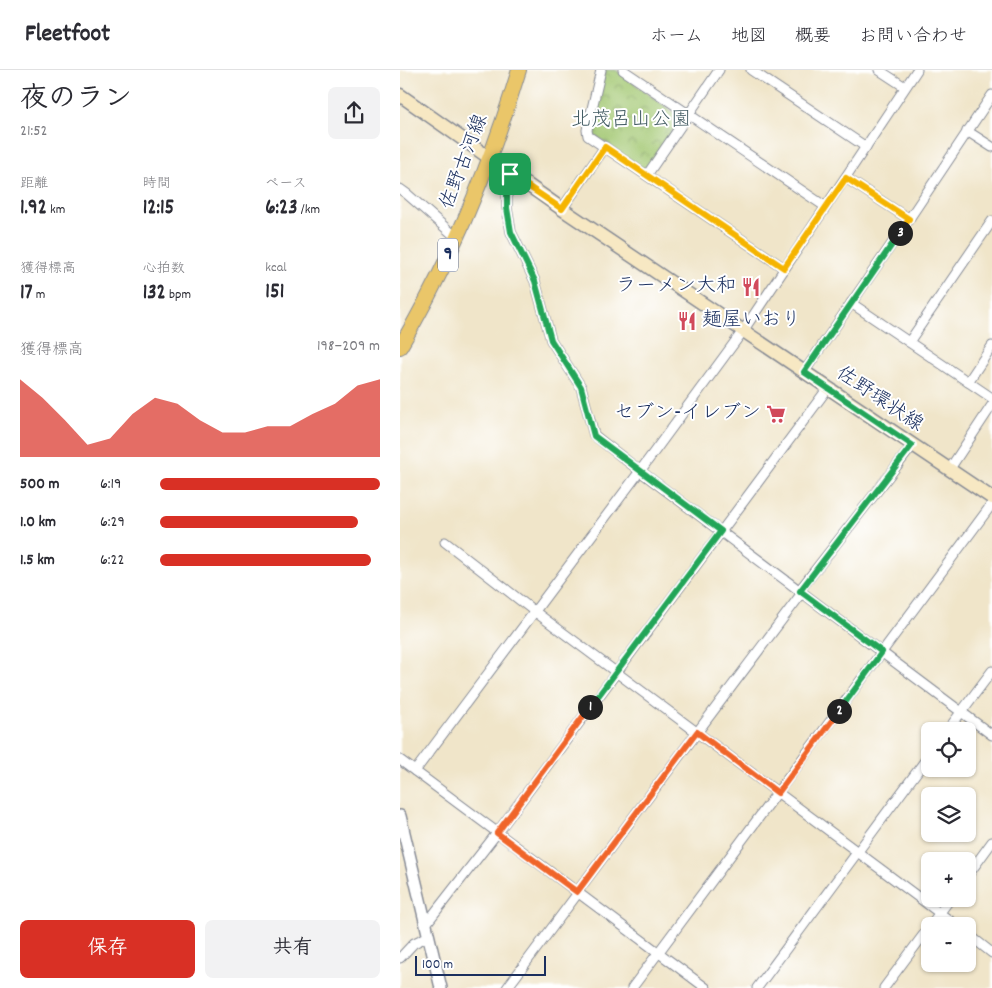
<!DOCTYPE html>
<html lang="ja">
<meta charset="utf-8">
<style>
:root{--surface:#fff;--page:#f2f2f3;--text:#2b2b33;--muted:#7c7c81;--line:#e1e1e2;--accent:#d93025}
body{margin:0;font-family:Dekko,"Klee One",sans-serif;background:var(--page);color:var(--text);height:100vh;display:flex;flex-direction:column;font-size:19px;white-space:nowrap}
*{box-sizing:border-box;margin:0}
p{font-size:16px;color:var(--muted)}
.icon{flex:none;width:28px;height:28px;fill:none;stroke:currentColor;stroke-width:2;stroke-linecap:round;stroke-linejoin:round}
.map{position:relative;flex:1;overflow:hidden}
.side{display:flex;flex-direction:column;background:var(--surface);width:400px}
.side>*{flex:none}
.controls{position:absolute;left:521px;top:652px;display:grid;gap:10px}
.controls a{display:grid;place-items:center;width:55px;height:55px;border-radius:8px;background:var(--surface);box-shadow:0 1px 4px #0004;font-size:25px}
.scale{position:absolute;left:15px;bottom:12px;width:131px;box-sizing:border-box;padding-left:5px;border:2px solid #1b2f5e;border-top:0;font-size:14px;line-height:18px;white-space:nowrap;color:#1b2f5e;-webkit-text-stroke:4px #fff;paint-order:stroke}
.pin{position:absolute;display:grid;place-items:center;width:42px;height:42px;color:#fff;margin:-21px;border-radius:10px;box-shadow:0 2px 8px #0006}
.km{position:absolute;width:25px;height:25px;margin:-12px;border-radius:50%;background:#222;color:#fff;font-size:14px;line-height:25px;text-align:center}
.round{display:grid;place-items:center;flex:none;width:52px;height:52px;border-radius:8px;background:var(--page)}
.head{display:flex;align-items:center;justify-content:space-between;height:85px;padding:0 20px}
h1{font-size:28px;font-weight:800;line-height:38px}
.stats{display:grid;grid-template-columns:repeat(3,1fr);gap:8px;height:85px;padding:5px 20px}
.stats div{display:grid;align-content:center}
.stats b{font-size:21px;font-weight:800}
.stats small{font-size:14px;font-weight:400}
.stats p{font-size:14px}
.chart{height:140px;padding:10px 20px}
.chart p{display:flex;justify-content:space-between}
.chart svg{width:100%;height:90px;margin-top:5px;fill:var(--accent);opacity:.7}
.primary-button{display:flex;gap:10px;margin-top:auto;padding:10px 20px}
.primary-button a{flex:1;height:58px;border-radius:8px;background:var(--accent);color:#fff;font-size:20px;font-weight:800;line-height:58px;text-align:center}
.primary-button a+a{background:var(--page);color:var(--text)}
ul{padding:0 20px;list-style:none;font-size:16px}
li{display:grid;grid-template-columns:80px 60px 1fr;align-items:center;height:38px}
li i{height:12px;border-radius:6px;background:var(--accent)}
header{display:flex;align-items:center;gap:30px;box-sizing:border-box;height:70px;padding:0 25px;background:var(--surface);border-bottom:1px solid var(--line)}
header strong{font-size:24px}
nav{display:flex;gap:28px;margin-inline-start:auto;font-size:18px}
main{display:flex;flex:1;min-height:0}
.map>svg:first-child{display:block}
</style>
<header>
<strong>Fleetfoot</strong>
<nav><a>ホーム</a><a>地図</a><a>概要</a><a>お問い合わせ</a></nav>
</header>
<main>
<section class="side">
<div class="head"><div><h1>夜のラン</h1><p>21:52</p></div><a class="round"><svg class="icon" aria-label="share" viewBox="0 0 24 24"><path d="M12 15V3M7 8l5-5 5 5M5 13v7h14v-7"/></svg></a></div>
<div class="stats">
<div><p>距離</p><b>1.92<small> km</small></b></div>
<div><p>時間</p><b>12:15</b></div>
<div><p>ペース</p><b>6:23<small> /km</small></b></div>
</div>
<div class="stats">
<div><p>獲得標高</p><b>17<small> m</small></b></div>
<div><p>心拍数</p><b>132<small> bpm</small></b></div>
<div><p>kcal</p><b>151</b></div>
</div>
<div class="chart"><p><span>獲得標高</span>198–209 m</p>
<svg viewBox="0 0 160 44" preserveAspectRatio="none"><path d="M0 44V6L10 15L20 26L30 38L40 35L50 23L60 15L70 18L80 26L90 32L100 32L110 29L120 29L130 23L140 18L150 9L160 6V44z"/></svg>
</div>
<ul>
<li><b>500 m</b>6:19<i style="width:100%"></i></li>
<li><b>1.0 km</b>6:29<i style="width:90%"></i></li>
<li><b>1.5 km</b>6:22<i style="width:96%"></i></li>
</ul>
<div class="primary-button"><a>保存</a><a>共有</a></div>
</section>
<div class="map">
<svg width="592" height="918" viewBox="0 0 592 918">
<defs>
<pattern id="park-crowns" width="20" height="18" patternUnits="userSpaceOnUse" patternTransform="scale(1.25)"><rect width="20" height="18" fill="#a2c771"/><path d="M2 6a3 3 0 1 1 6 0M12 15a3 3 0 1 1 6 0" fill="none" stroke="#83a260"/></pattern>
</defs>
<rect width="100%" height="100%" fill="#fff"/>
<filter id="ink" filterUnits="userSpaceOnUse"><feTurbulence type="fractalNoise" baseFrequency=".02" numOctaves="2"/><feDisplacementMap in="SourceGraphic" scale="10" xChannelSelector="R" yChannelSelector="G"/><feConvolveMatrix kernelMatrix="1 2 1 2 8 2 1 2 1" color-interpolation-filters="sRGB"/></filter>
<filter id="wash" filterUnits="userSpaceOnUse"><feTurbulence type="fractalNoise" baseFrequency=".0096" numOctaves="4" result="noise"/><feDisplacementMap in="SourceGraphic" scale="20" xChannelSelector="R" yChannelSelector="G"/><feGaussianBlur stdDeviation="1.12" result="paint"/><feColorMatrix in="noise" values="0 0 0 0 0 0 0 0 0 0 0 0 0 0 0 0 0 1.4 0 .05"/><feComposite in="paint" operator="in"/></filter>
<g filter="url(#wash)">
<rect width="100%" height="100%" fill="#f0e5c9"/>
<path fill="url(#park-crowns)" stroke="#5e7b68" d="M 205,0 L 216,0 L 281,48 L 246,100 L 191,63 Z"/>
</g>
<g filter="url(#ink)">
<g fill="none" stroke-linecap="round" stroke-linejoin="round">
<g stroke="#868a94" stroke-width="11">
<g id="minor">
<path d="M 201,0 L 187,60 L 188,66 L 384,198"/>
<path d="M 223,0 L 426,137"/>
<path d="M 351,0 L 466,77"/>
<path d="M 479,0 L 505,17"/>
<path d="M 517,0 L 343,261 L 240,401 L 592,665"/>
<path d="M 567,61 L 592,77"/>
<path d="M 247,105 L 319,0"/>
<path d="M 446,108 L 509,149"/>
<path d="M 0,119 L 7,124 L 56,167"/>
<path d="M 162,139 L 205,77"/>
<path d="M 451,233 L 592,328"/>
<path d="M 509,272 L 592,151"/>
<path d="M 404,302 L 509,149 L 592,25"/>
<path d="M 568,312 L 592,276"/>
<path d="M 549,400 L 592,335"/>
<path d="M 45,472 L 134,541 L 557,856"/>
<path d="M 399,521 L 513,375"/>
<path d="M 547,661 L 592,601"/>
<path d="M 0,690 L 306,918"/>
<path d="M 15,701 L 240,401 L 194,365 L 181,317 L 151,270 L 135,211 L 111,162 L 107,138 L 107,111 L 110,104"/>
<path d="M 568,805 L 592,772"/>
<path d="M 177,822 L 402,523"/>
<path d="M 26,854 L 97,763 L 428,318"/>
<path d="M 568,864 L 592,883"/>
<path d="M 0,888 L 14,873 L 29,866"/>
<path d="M 107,918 L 178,823"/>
<path d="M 232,918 L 592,434"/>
<path d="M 357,918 L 530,684"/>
<path d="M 484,918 L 550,829"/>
</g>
</g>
<g stroke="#868a94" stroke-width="14">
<path id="tertiary" d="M 0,746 L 41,918"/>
</g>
<g stroke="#868a94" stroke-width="15">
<path id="secondary" d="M 0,25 L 162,139 L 592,428"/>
</g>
<g stroke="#868a94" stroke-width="16">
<path id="primary" d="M 0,277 C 51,191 90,96 119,0"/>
</g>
<use href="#minor" stroke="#fff" stroke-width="9"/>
<use href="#tertiary" stroke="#fff" stroke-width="11"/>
<use href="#secondary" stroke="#f7e8c3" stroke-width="12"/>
<use href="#primary" stroke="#eac669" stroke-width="14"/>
</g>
</g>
<g fill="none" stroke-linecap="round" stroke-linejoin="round" filter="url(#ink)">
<g stroke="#fff" stroke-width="10">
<path id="split-1" d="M 110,104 L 107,111 L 107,138 L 111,162 L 135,211 L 151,270 L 181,317 L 194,366 L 321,461 L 190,637"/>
</g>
<g stroke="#fff" stroke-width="10">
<path id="split-2" d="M 190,637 L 97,763 L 177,822 L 297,662 L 378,723 L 439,641"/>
</g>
<g stroke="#fff" stroke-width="10">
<path id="split-3" d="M 439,641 L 482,582 L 400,521 L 512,375 L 404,302 L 500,163"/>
</g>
<g stroke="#fff" stroke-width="10">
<path id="split-4" d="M 110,104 L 162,139 L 205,77 L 384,198 L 446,108 L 509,149 L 500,163"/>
</g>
<use href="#split-1" stroke="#22a559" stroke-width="6"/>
<use href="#split-2" stroke="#f0652b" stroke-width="6"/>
<use href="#split-3" stroke="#22a559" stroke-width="6"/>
<use href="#split-4" stroke="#f5b400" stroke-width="6"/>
</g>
<defs>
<g id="restaurant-bare" transform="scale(1.5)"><path d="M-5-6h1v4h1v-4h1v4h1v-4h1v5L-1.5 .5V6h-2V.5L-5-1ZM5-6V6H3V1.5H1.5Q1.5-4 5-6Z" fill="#d1495b" stroke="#fff" stroke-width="2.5" paint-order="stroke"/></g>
<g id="supermarket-bare" transform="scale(1.5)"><path d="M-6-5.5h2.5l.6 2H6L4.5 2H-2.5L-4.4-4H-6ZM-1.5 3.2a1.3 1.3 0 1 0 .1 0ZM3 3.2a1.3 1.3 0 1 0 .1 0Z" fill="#d1495b" stroke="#fff" stroke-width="2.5" paint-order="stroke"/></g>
</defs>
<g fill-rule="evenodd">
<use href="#restaurant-bare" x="351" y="217"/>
<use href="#restaurant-bare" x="287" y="251"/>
<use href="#supermarket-bare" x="376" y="344"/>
</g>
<g text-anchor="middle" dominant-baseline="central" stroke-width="4" stroke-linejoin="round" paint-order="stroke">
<rect fill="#fff" stroke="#5f6d8e" stroke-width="1" x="38" y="168.5" width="20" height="33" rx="4"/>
<g font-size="19" font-weight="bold" fill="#1b2f5e">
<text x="48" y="185">9</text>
</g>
<g font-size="20" fill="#445d64" stroke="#fff">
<text x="231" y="51">北茂呂山公園</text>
</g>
<g font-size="20" fill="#1b2f5e" stroke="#fff">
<text transform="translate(65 92) rotate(-69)">佐野古河線</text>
<text transform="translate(479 330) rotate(34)">佐野環状線</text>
</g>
<g font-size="20" fill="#1b2f5e" stroke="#fff" text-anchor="end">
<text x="336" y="217">ラーメン大和</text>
<text x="302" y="251" text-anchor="start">麺屋いおり</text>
<text x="361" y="344">セブン-イレブン</text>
</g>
</g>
</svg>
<div class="controls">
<a><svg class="icon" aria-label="locate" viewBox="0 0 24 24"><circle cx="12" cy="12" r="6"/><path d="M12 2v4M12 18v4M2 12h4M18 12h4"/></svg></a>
<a><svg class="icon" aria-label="layers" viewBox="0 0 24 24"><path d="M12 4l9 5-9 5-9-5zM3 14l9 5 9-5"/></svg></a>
<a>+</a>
<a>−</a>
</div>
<div class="scale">100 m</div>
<div class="pin" style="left:110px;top:104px;background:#1e9e55"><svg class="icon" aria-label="arrive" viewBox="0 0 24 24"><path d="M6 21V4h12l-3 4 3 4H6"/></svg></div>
<b class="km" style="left:190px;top:637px">1</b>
<b class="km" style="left:439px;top:641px">2</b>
<b class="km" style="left:500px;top:163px">3</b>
</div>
</main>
